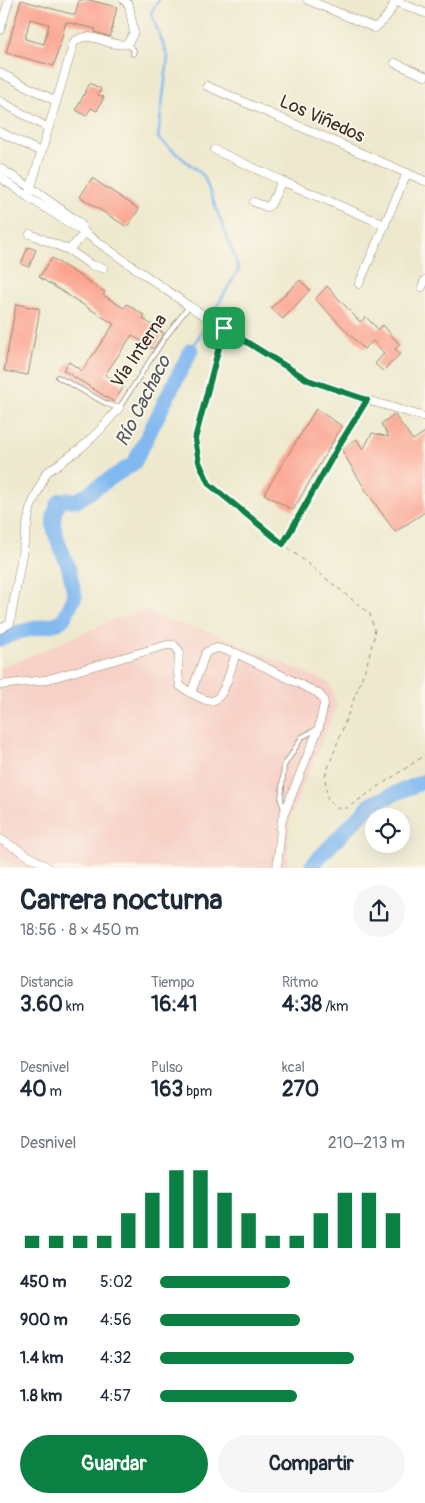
<!DOCTYPE html>
<html lang="es">
<meta charset="utf-8">
<style>
:root{--surface:#fff;--page:#f6f6f7;--text:#1f2937;--muted:#747a83;--accent:#0b8043}
body{margin:0;font-family:Pangolin,sans-serif;background:var(--page);color:var(--text);height:100vh;display:flex;flex-direction:column;font-size:19px;white-space:nowrap}
*{box-sizing:border-box;margin:0}
p{font-size:16px;color:var(--muted)}
.icon{flex:none;width:28px;height:28px;fill:none;stroke:currentColor;stroke-width:2;stroke-linecap:round;stroke-linejoin:round}
.map{position:relative;height:868px;overflow:hidden}
.side{display:flex;flex-direction:column;background:var(--surface);flex:1}
.side>*{flex:none}
.buttons{position:absolute;left:365px;top:808px;display:grid;gap:10px}
.buttons a{display:grid;place-items:center;width:45px;height:45px;border-radius:50%;background:var(--surface);box-shadow:0 5px 20px #0002;font-size:25px}
.pin{position:absolute;display:grid;place-items:center;width:42px;height:42px;color:#fff;margin:-21px;border-radius:10px;box-shadow:0 2px 8px #0006}
.round{display:grid;place-items:center;flex:none;width:52px;height:52px;border-radius:26px;background:var(--page)}
.summary{display:flex;align-items:center;justify-content:space-between;height:85px;padding:0 20px}
h1{font-size:28px;font-weight:700;line-height:38px}
.metrics{display:grid;grid-template-columns:repeat(3,1fr);gap:8px;height:85px;padding:5px 20px}
.metrics div{display:grid;align-content:center}
.metrics b{font-size:21px;font-weight:700}
.metrics small{font-size:14px;font-weight:400}
.metrics p{font-size:14px}
.chart{height:140px;padding:10px 20px}
.chart p{display:flex;justify-content:space-between}
.chart svg{width:100%;height:90px;margin-top:5px;stroke:var(--accent);stroke-width:6}
.action{display:flex;gap:10px;margin-top:auto;padding:10px 20px}
.action a{flex:1;height:58px;border-radius:30px;background:var(--accent);color:#fff;font-size:20px;font-weight:700;line-height:58px;text-align:center}
.action a+a{background:var(--page);color:var(--text)}
ul{padding:0 20px;list-style:none;font-size:16px}
li{display:grid;grid-template-columns:80px 60px 1fr;align-items:center;height:38px}
li i{height:12px;border-radius:6px;background:var(--accent)}
.map>svg:first-child{display:block}
</style>
<div class="map">
<svg width="425" height="868" viewBox="0 0 425 868">
<rect width="100%" height="100%" fill="#fbf7ec"/>
<filter id="ink" filterUnits="userSpaceOnUse"><feTurbulence type="fractalNoise" baseFrequency=".02" numOctaves="2"/><feDisplacementMap in="SourceGraphic" scale="10" xChannelSelector="R" yChannelSelector="G"/><feConvolveMatrix kernelMatrix="1 2 1 2 8 2 1 2 1" color-interpolation-filters="sRGB"/></filter>
<filter id="wash" filterUnits="userSpaceOnUse"><feTurbulence type="fractalNoise" baseFrequency=".0096" numOctaves="4" result="noise"/><feDisplacementMap in="SourceGraphic" scale="20" xChannelSelector="R" yChannelSelector="G"/><feGaussianBlur stdDeviation="1.12" result="paint"/><feColorMatrix in="noise" values="0 0 0 0 0 0 0 0 0 0 0 0 0 0 0 0 0 1.4 0 .05"/><feComposite in="paint" operator="in"/></filter>
<g filter="url(#wash)">
<rect width="100%" height="100%" fill="#eee9ce"/>
<path fill="#f7d1c7" d="M 144,610 L 170,621 L 208,631 L 330,683 L 337,706 L 290,816 L 287,868 L 21,868 L 0,858 L 0,667 L 26,658 L 113,620 Z"/>
<g fill="none" stroke-linecap="round" stroke-linejoin="round">
<path stroke="#81b8f0" stroke-width="2.5" d="M 159,0 L 151,13 L 168,57 L 158,138 L 204,176 L 239,269 L 191,350"/>
<g stroke="#81b8f0" stroke-width="15">
<path d="M 0,639 L 19,632 L 58,623 L 64,618 L 75,596 C 72,586 71,575 68,566 C 60,544 44,522 61,500 L 78,500 L 134,463 L 191,350"/>
<path d="M 312,868 L 312,865 L 371,804 L 425,781"/>
</g>
</g>
<g id="blocks">
<g fill="#fba38f" fill-rule="evenodd">
<path d="M 21,0 L 75,15 L 79,0 L 89,0 L 117,7 L 110,37 L 95,32 L 96,29 L 66,22 L 54,66 L 6,53 ZM 30,19 L 49,24 L 44,44 L 25,39 Z"/>
<path d="M 90,83 L 101,89 L 98,95 L 104,97 L 97,111 L 91,108 L 86,116 L 76,110 Z"/>
<path d="M 92,178 L 139,209 L 127,227 L 80,197 Z"/>
<path d="M 28,247 L 36,250 L 29,267 L 21,264 Z"/>
<path d="M 52,258 L 105,292 L 103,295 L 124,308 L 127,304 L 145,316 L 143,319 L 164,333 L 153,349 L 132,335 L 105,375 L 124,386 L 114,402 L 63,370 L 69,362 L 82,371 L 114,324 L 39,277 Z"/>
<path d="M 300,280 L 310,290 L 283,319 L 271,308 Z"/>
<path d="M 327,286 L 360,322 L 366,317 L 378,329 L 383,325 L 400,345 L 395,349 L 400,354 L 383,371 L 375,364 L 384,353 L 373,341 L 364,349 L 315,299 Z"/>
<path d="M 16,304 L 40,309 L 28,375 L 4,371 Z"/>
<path d="M 316,409 L 342,426 L 293,510 L 264,494 Z"/>
<path d="M 394,414 L 413,440 L 425,432 L 425,512 L 395,532 L 365,489 L 341,449 L 357,439 L 363,450 L 372,433 L 389,437 L 381,424 Z"/>
</g>
</g>
</g>
<g filter="url(#ink)">
<use href="#blocks" fill-opacity="0" stroke="#948a76" stroke-width="1"/>
<g fill="none" stroke-linecap="round" stroke-linejoin="round">
<g stroke="#948a76" stroke-width="5.5">
<g id="lane">
<path d="M 127,44 L 134,50 L 133,54"/>
<path d="M 58,377 L 107,404 L 119,408 L 164,339 L 189,306"/>
<path d="M 341,442 L 367,400"/>
<path d="M 284,810 L 281,800 L 284,766 L 302,737 L 317,729"/>
</g>
</g>
<g stroke="#948a76" stroke-width="9">
<g id="street">
<path d="M 308,0 L 375,28 C 384,21 392,11 395,0"/>
<path d="M 395,1 L 425,13"/>
<path d="M 0,30 L 9,0"/>
<path d="M 395,63 L 425,76"/>
<path d="M 0,73 L 56,101"/>
<path d="M 207,86 L 425,181"/>
<path d="M 0,101 L 48,128"/>
<path d="M 0,132 L 41,152"/>
<path d="M 215,150 L 282,181 L 385,225"/>
<path d="M 0,168 L 31,188 L 80,223 L 84,231"/>
<path d="M 0,177 L 28,197 L 85,233 L 189,306 L 308,380 L 367,400 L 425,417"/>
<path d="M 28,197 L 74,42 C 90,28 108,48 127,44 L 134,33 L 129,5 L 124,0"/>
<path d="M 254,202 L 267,207 L 271,204 L 282,181"/>
<path d="M 30,234 L 69,250 L 91,265 L 103,268"/>
<path d="M 69,250 L 85,233"/>
<path d="M 359,284 L 407,173"/>
<path d="M 422,287 L 425,280"/>
<path d="M 0,629 L 10,623 L 30,509 L 46,473 L 81,448 L 98,432 L 119,408"/>
<path d="M 0,685 L 45,680 L 167,645 L 174,645 L 179,651 L 178,673 L 180,686 L 191,693 L 206,652 L 217,648 L 236,653 L 318,693 L 323,699 L 324,704 L 319,727 L 282,819 L 277,868"/>
<path d="M 191,693 C 198,696 207,703 214,700 C 225,697 232,664 236,653"/>
<path d="M 0,839 L 49,868"/>
</g>
</g>
<g stroke="#948a76" stroke-width="1" stroke-dasharray="4 4" stroke-linecap="butt">
<path d="M 222,336 L 195,439 L 199,462 L 209,484 L 370,614 L 375,633 L 367,664 L 325,776 L 327,798 L 336,808 L 347,808 L 425,755"/>
<path d="M 283,543 L 338,447"/>
</g>
<use href="#lane" stroke="#fff" stroke-width="4"/>
<use href="#street" stroke="#fff" stroke-width="8"/>
</g>
</g>
<g fill="none" stroke-linecap="round" stroke-linejoin="round" filter="url(#ink)">
<g stroke="#fff" stroke-width="10">
<path id="route" d="M 224,328 L 308,380 L 367,400 L 341,442 L 283,544 L 209,484 L 199,462 L 195,439 Z"/>
</g>
<use href="#route" stroke="#0b8043" stroke-width="6"/>
</g>
<g text-anchor="middle" dominant-baseline="central" stroke-width="4" stroke-linejoin="round" paint-order="stroke">
<g font-size="18" fill="#3b2a1e" stroke="#fbf7ec">
<text transform="translate(322 119) rotate(24)">Los Viñedos</text>
<text transform="translate(139 351) rotate(-56)">Vía Interna</text>
</g>
<g font-size="19" font-style="italic" fill="#50555d" stroke="#fbf7ec">
<text transform="translate(143 401) rotate(-63)">Río Cachaco</text>
</g>
</g>
</svg>
<div class="buttons">
<a><svg class="icon" aria-label="locate" viewBox="0 0 24 24"><circle cx="12" cy="12" r="6"/><path d="M12 2v4M12 18v4M2 12h4M18 12h4"/></svg></a>
</div>
<div class="pin" style="left:224px;top:328px;background:#1e9e55"><svg class="icon" aria-label="arrive" viewBox="0 0 24 24"><path d="M6 21V4h12l-3 4 3 4H6"/></svg></div>
</div>
<section class="side">
<div class="summary"><div><h1>Carrera nocturna</h1><p>18:56 · 8 × 450 m</p></div><a class="round"><svg class="icon" aria-label="share" viewBox="0 0 24 24"><path d="M12 15V3M7 8l5-5 5 5M5 13v7h14v-7"/></svg></a></div>
<div class="metrics">
<div><p>Distancia</p><b>3.60<small> km</small></b></div>
<div><p>Tiempo</p><b>16:41</b></div>
<div><p>Ritmo</p><b>4:38<small> /km</small></b></div>
</div>
<div class="metrics">
<div><p>Desnivel</p><b>40<small> m</small></b></div>
<div><p>Pulso</p><b>163<small> bpm</small></b></div>
<div><p>kcal</p><b>270</b></div>
</div>
<div class="chart"><p><span>Desnivel</span>210–213 m</p>
<svg viewBox="0 0 160 44" preserveAspectRatio="none"><path d="M5 44V38M15 44V38M25 44V38M35 44V38M45 44V27M55 44V17M65 44V6M75 44V6M85 44V17M95 44V27M105 44V38M115 44V38M125 44V27M135 44V17M145 44V17M155 44V27"/></svg>
</div>
<ul>
<li><b>450 m</b>5:02<i style="width:53%"></i></li>
<li><b>900 m</b>4:56<i style="width:57%"></i></li>
<li><b>1.4 km</b>4:32<i style="width:79%"></i></li>
<li><b>1.8 km</b>4:57<i style="width:56%"></i></li>
</ul>
<div class="action"><a>Guardar</a><a>Compartir</a></div>
</section>
